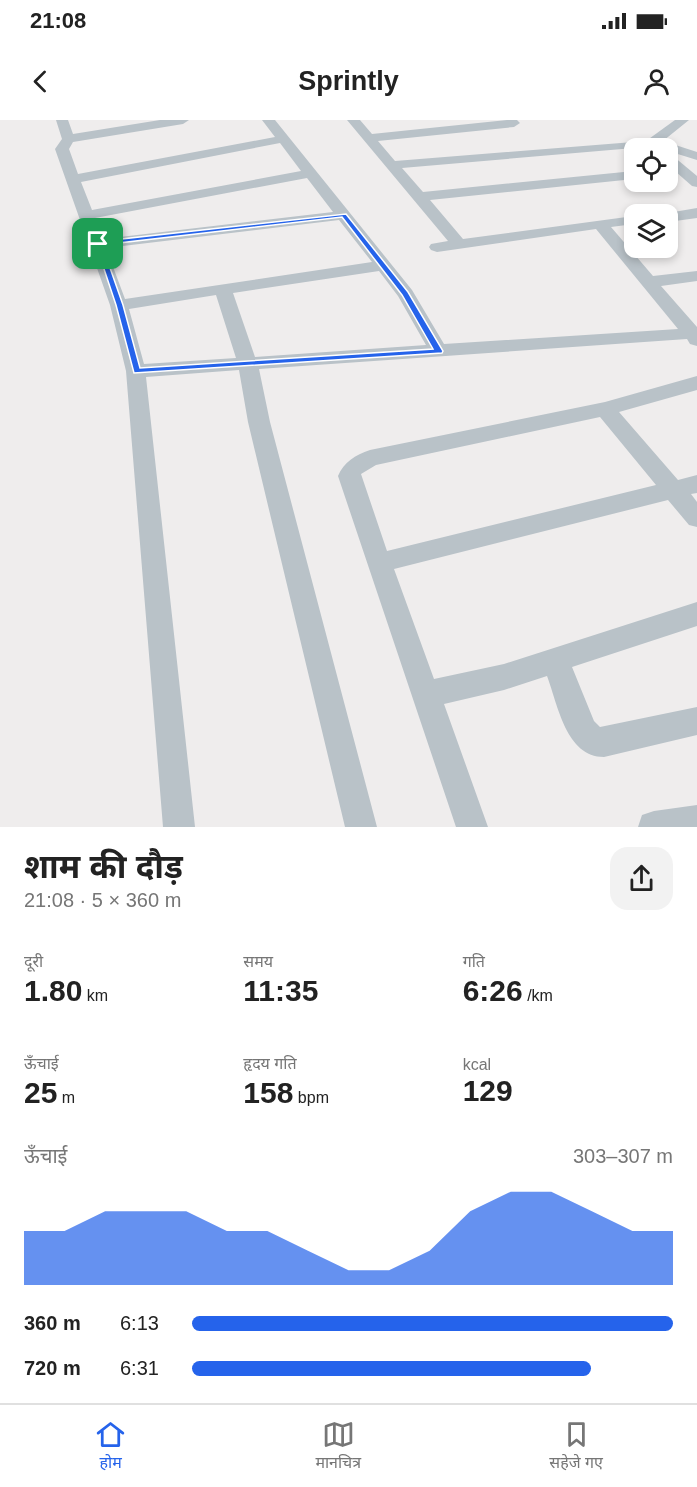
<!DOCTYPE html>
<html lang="hi">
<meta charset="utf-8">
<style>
:root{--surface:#fff;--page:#f2f2f2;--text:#222;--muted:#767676;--line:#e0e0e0;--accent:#2563eb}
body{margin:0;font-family:Arial,"Noto Sans Devanagari",sans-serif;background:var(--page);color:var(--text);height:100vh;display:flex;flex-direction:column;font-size:22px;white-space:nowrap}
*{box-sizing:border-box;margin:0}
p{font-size:20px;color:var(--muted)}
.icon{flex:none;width:33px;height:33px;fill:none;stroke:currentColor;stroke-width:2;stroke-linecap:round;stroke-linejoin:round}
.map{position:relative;height:707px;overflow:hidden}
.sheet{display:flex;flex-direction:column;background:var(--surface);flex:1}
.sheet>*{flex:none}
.tools{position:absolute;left:624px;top:18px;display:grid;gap:12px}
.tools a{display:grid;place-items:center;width:54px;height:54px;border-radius:12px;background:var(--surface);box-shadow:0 3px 9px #0003;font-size:30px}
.pin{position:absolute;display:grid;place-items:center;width:51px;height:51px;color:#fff;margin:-26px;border-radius:12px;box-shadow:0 3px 9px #0006}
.round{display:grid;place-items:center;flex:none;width:63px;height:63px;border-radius:18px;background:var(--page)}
.head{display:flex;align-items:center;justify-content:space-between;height:102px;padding:0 24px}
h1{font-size:33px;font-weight:700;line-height:45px}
.figures{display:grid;grid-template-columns:repeat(3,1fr);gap:9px;height:102px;padding:6px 24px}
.figures div{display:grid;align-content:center}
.figures b{font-size:30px;font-weight:700}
.figures small{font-size:16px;font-weight:400}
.figures p{font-size:16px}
.chart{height:168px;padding:12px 24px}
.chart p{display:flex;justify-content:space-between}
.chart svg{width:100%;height:108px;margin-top:6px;fill:var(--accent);opacity:.7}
ul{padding:0 24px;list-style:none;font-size:20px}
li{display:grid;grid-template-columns:96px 72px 1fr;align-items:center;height:45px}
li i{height:15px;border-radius:8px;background:var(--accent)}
.status{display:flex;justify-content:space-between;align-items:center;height:42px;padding:0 30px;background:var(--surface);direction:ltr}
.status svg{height:16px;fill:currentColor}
header{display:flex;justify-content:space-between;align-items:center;height:78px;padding:0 24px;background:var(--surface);font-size:27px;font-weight:700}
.menu{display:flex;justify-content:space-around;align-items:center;height:84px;border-top:2px solid var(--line);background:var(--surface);font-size:16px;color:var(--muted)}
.menu a{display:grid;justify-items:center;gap:3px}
.menu .selected{color:var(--accent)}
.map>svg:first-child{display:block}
</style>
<div class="status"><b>21:08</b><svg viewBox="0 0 49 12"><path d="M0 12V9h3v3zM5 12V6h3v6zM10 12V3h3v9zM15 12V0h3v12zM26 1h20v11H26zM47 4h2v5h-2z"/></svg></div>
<header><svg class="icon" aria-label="back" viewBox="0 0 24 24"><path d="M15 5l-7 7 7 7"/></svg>Sprintly<svg class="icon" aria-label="person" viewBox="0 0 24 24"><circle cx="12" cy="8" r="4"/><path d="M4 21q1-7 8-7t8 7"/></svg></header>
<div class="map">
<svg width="697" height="707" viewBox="0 0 697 707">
<rect width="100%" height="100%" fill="#efeded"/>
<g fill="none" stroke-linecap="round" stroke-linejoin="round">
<g fill="#b9c2c8" fill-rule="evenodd">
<path d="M 56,0 L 68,0 L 73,14 L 160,0 L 189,0 L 183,4 L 73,22 L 69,29 L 78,54 L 275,17 L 262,0 L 275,0 L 412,170 L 444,224 L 678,209 L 596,109 L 437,132 L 431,130 L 429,127 L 431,124 L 448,121 L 347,0 L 360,0 L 372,14 L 507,0 L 517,0 L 520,3 L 514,7 L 378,21 L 395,41 L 646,21 L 675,0 L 689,0 L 663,21 L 697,32 L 697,40 L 668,31 L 668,28 L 634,28 L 402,48 L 423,72 L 634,51 L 634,59 L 430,80 L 463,119 L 634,96 L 634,104 L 611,107 L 653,156 L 697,151 L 697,161 L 661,166 L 697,207 L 697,226 L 690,224 L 687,219 L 259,249 L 270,302 L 377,707 L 345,707 L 248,302 L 239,250 L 146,257 L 195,707 L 163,707 L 126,251 L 110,185 L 55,29 L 62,19 ZM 280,23 L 301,51 L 92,90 L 81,62 ZM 307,58 L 333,92 L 103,119 L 95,98 ZM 339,100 L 372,142 L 125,179 L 106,128 ZM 379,151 L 398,176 L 426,225 L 255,237 L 233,173 ZM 216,175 L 236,238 L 144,244 L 129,189 Z"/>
<path d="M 668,35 L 673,36 L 697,56 L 697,67 L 692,66 L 668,45 Z"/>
<path d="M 697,88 L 697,98 L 668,102 L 668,94 L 662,94 Z"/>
<path d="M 697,256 L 697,270 L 619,292 L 678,360 L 697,355 L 697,373 L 691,374 L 697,382 L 697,407 L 689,405 L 668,380 L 394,449 L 434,559 L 504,544 L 697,482 L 697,506 L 572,547 L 594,601 L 600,607 L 697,587 L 697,615 L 604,637 C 566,637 558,585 547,556 L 504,570 L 444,584 L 488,707 L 456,707 L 338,356 C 344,342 355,335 370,330 L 605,282 ZM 600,297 L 656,365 L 387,431 L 361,354 L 376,345 Z"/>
<path d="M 697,685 L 697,707 L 638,707 L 642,695 L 654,691 Z"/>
</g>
</g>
<path fill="#2563eb" stroke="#fff" stroke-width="1.5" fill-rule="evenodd" d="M 346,94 L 408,172 L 443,231 L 442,233 L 134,253 L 116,185 L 95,122 ZM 342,97 L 402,175 L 433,229 L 140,248 L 123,185 L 102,125 Z"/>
</svg>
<div class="tools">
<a><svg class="icon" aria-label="locate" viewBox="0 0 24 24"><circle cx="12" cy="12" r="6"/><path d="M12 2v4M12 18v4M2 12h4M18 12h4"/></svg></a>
<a><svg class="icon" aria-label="layers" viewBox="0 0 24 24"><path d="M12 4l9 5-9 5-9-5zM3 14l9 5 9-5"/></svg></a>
</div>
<div class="pin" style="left:98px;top:124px;background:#1e9e55"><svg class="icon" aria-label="arrive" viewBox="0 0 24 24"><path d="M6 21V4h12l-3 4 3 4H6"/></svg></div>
</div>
<section class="sheet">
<div class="head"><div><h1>शाम की दौड़</h1><p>21:08 · 5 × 360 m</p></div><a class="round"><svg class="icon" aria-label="share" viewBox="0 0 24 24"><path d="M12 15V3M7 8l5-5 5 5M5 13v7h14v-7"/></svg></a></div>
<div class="figures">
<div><p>दूरी</p><b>1.80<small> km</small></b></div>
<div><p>समय</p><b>11:35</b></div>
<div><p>गति</p><b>6:26<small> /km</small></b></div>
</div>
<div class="figures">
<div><p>ऊँचाई</p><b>25<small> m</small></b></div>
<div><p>हृदय गति</p><b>158<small> bpm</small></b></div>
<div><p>kcal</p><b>129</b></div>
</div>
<div class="chart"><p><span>ऊँचाई</span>303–307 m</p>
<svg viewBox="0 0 160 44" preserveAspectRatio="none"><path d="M0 44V22L10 22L20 14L30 14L40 14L50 22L60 22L70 30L80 38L90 38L100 30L110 14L120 6L130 6L140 14L150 22L160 22V44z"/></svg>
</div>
<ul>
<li><b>360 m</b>6:13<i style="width:100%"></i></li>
<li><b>720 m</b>6:31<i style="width:83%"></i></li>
</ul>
</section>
<nav class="menu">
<a class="selected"><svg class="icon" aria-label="home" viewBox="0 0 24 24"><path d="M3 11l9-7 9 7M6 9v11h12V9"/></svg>होम</a>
<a><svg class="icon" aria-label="map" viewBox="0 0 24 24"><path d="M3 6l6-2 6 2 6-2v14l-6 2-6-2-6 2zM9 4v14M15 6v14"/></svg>मानचित्र</a>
<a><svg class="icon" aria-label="saved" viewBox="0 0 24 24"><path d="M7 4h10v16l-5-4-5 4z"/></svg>सहेजे गए</a>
</nav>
